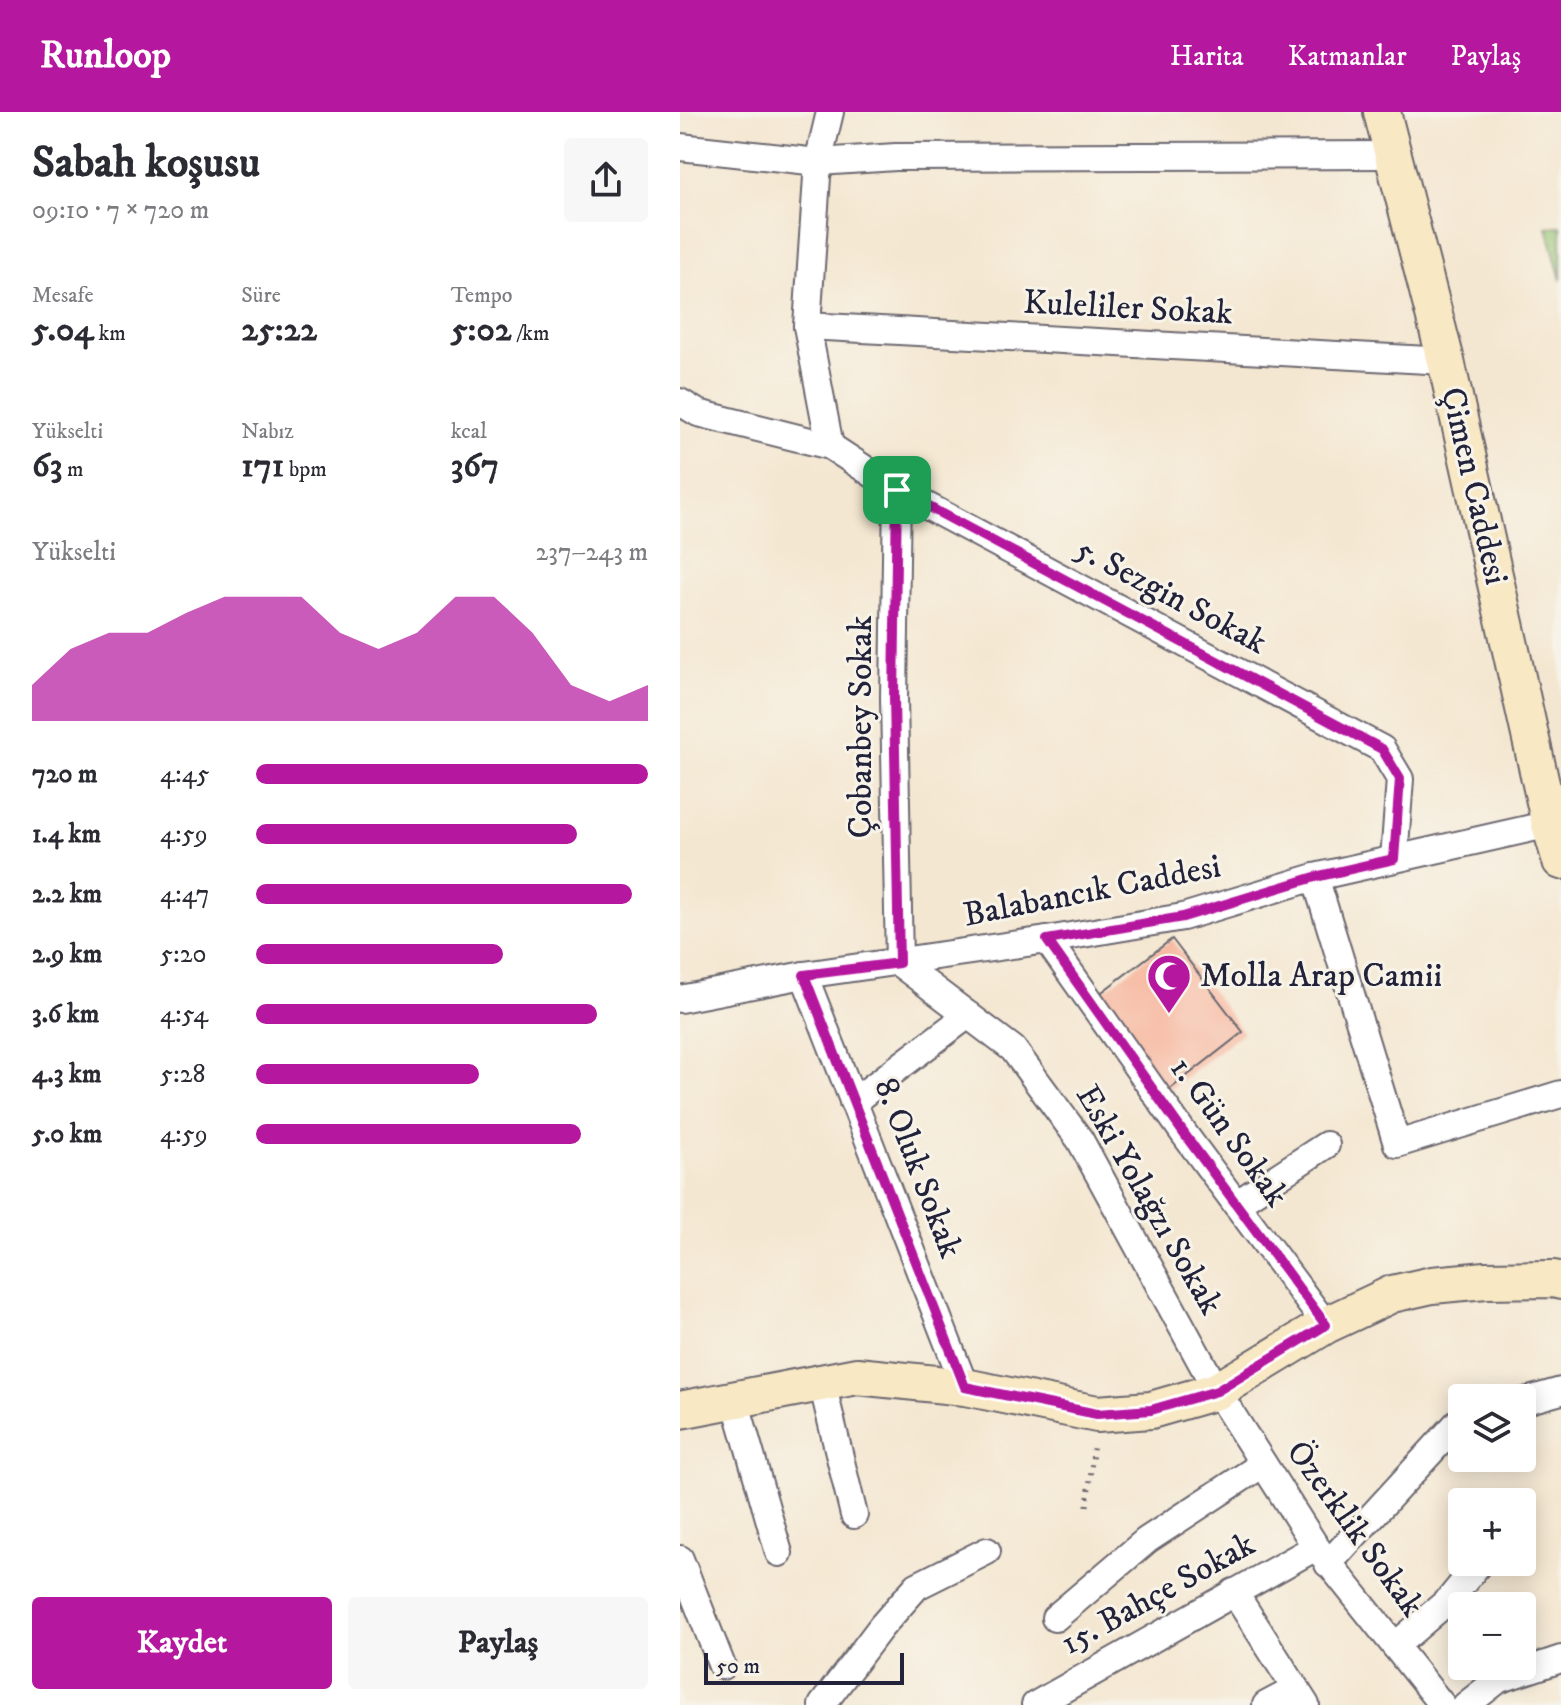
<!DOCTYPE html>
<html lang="tr">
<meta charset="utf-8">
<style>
:root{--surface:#fff;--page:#f7f7f7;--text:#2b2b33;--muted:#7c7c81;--accent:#b5179e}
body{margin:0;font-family:"IM FELL DW Pica",serif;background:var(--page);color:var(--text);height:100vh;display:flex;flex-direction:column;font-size:30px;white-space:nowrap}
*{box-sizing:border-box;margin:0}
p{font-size:26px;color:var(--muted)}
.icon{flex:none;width:44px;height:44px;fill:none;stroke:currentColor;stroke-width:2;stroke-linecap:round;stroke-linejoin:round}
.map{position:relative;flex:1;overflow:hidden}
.drawer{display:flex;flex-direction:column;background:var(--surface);width:680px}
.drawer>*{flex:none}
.buttons{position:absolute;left:768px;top:1272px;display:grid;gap:16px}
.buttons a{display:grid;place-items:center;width:88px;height:88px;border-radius:8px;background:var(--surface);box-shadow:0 4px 20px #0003;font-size:40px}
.scale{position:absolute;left:24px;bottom:20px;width:200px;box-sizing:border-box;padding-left:8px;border:4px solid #22223b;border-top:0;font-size:22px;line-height:28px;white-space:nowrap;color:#22223b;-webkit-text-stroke:6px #f7f3e8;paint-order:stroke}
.pin{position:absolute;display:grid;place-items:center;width:68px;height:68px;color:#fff;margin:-34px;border-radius:16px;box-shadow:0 4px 12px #0006}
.round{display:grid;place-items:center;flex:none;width:84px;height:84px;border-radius:8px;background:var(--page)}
.head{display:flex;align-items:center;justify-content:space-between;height:136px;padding:0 32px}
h1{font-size:44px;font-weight:700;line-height:60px}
.figures{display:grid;grid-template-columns:repeat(3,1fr);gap:12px;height:136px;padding:8px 32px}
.figures div{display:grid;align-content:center}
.figures b{font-size:34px;font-weight:700}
.figures small{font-size:22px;font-weight:400}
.figures p{font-size:22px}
.chart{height:224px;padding:16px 32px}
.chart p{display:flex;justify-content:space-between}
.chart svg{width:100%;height:144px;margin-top:8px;fill:var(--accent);opacity:.7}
.cta{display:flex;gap:16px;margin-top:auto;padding:16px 32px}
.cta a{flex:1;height:92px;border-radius:8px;background:var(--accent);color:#fff;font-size:32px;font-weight:700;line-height:92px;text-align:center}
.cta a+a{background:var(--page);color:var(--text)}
ul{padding:0 32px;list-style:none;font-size:26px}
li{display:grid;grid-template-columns:128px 96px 1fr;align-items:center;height:60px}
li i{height:20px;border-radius:10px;background:var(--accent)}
header{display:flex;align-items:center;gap:48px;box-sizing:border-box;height:112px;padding:0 40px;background:var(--accent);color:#fff}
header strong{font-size:38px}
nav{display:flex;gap:44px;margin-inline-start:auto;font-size:28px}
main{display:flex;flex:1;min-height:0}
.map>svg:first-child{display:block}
</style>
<header>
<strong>Runloop</strong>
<nav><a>Harita</a><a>Katmanlar</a><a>Paylaş</a></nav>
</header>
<main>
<section class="drawer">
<div class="head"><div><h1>Sabah koşusu</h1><p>09:10 · 7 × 720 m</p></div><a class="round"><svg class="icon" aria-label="share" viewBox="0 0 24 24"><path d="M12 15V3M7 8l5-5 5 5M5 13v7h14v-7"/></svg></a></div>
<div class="figures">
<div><p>Mesafe</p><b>5.04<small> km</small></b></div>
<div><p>Süre</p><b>25:22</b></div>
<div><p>Tempo</p><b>5:02<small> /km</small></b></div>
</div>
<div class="figures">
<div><p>Yükselti</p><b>63<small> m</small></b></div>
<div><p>Nabız</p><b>171<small> bpm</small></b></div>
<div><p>kcal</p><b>367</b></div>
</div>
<div class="chart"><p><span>Yükselti</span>237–243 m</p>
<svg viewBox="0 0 160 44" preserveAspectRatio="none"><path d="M0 44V33L10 22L20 17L30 17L40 11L50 6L60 6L70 6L80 17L90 22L100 17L110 6L120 6L130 17L140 33L150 38L160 33V44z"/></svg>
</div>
<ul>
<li><b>720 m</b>4:45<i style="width:100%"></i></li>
<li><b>1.4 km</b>4:59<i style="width:82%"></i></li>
<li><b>2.2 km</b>4:47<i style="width:96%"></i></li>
<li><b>2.9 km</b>5:20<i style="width:63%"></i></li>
<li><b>3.6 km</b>4:54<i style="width:87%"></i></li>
<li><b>4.3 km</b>5:28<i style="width:57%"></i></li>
<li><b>5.0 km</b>4:59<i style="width:83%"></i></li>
</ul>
<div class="cta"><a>Kaydet</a><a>Paylaş</a></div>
</section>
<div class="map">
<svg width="881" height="1593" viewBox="0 0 881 1593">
<rect width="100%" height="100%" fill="#f7f3e8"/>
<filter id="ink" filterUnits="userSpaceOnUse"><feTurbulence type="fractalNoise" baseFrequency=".0125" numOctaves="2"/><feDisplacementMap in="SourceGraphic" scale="16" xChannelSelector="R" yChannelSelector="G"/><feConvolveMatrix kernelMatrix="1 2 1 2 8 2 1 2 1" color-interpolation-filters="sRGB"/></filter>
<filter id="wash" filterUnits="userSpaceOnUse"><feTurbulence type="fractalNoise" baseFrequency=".006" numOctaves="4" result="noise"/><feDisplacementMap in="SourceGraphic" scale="32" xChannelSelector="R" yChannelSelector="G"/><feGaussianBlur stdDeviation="1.8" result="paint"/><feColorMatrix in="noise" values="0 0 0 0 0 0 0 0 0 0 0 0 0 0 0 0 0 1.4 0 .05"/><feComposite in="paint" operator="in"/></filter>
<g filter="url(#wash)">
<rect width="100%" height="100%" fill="#f4e7d1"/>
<path fill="#95c372" stroke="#5c7256" stroke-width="2" d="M 881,114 L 881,168 L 867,115 Z"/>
<g id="blocks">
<path fill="#f7af95" d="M 492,827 L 563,920 L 485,981 L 414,886 Z"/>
</g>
</g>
<g filter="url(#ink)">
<use href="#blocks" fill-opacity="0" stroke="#6c6770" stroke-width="2"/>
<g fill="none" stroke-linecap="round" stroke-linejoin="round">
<g stroke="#6c6770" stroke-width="30">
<g id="street">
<path d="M 0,35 L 138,50 L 216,45 L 712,43"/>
<path d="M 127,214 L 766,249"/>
<path d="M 0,290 L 18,301 L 150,334 L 217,378 L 702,637 L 720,667 L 714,747"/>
<path d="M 150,334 L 127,214 L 138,50 L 150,0"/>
<path d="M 217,378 L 214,586 L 219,851 L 333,937 L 400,1028 L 537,1279 L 636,1435 L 762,1593"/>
<path d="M 635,765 L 717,1032 L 881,982"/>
<path d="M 367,828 L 505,1023 L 646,1213"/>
<path d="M 124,863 L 285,1275"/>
<path d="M 0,887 L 124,863 L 367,828 L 503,805 L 635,765 L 870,712 L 881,714"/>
<path d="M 173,990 L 288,903"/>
<path d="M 556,1092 L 646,1033"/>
<path d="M 142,1271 L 174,1403"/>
<path d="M 55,1288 L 99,1441"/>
<path d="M 842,1290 L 881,1279"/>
<path d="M 0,1447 L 42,1554"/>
<path d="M 648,1452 L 782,1306"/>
<path d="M 554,1480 L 626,1593"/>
<path d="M 375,1506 L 467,1428 L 583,1352"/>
<path d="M 715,1534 L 770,1487 L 800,1450"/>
<path d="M 142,1593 L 201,1515 L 237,1474 L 307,1439"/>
<path d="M 355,1593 L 636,1435"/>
<path d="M 586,1593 L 616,1577"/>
<path d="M 786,1593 L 818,1568 L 881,1547"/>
</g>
</g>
<g stroke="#6c6770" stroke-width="40">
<g id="secondary">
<path d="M 702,0 L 766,249 L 870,712 L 881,749"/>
<path d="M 0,1298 L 177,1264 L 285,1275 L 417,1302 L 471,1298 L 537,1279 L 646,1213 L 712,1182 L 752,1173 L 806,1168 L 874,1167 L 881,1169"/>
</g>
</g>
<path stroke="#6c6770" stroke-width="5" stroke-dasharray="2 6" stroke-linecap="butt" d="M 407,1394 L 414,1331"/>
<use href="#street" stroke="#fff" stroke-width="26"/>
<use href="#secondary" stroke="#f8e8c3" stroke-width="36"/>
</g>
</g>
<g fill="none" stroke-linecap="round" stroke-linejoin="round" filter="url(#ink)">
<g stroke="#fff" stroke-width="16">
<path id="route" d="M 217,378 L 702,637 L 720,667 L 714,747 L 635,765 L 503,805 L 367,828 L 505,1023 L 646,1213 L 537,1279 L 471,1298 L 417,1302 L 285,1275 L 124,863 L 219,851 L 214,586 Z"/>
</g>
<use href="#route" stroke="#b5179e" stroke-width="10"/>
</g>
<defs>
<g id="mosque-pin" transform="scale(2.3)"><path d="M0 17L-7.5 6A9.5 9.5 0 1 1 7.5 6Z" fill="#b5179e" stroke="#f7f3e8"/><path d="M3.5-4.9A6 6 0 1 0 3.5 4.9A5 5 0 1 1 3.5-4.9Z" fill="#fff"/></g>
</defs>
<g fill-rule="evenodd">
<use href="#mosque-pin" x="489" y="864"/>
</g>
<g text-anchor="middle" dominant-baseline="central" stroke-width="6" stroke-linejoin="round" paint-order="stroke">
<g font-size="34" fill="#22223b" stroke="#f7f3e8">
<text transform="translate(448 196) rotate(3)">Kuleliler Sokak</text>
<text transform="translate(794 374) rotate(77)">Çimen Caddesi</text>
<text transform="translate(491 484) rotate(28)">5. Sezgin Sokak</text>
<text transform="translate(181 615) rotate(-90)">Çobanbey Sokak</text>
<text transform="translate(412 779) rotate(-11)">Balabancık Caddesi</text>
<text transform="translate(549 1020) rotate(54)">1. Gün Sokak</text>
<text transform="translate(238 1056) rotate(69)">8. Oluk Sokak</text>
<text transform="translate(469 1088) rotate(60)">Eski Yolağzı Sokak</text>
<text transform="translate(675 1417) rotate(54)">Özerklik Sokak</text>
<text transform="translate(478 1482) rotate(-29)">15. Bahçe Sokak</text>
</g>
<g font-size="34" fill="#22223b" stroke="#f7f3e8" text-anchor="start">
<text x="520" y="864">Molla Arap Camii</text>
</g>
</g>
</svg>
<div class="buttons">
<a><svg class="icon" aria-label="layers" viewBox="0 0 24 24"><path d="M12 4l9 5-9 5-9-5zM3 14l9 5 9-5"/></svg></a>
<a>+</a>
<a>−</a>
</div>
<div class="scale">50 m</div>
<div class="pin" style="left:217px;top:378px;background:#1e9e55"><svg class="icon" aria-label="arrive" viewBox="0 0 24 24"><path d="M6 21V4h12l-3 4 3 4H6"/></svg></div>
</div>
</main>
